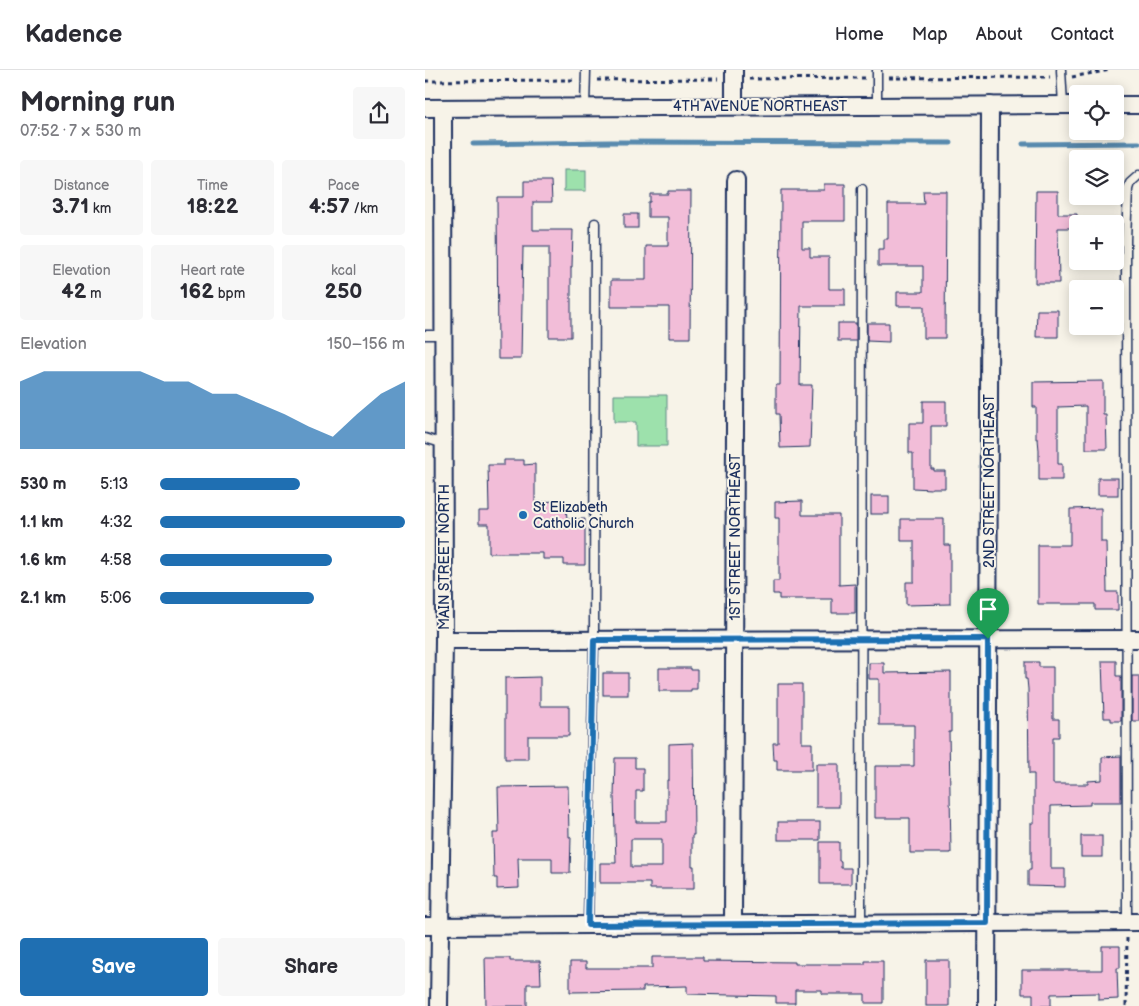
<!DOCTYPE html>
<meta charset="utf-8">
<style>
:root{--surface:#fff;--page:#f7f7f7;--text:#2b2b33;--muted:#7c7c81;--line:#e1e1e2;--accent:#1f6fb2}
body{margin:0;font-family:"Balsamiq Sans",sans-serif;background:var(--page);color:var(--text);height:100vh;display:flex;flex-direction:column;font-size:19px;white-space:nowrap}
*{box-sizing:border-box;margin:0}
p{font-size:16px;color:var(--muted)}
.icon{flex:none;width:28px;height:28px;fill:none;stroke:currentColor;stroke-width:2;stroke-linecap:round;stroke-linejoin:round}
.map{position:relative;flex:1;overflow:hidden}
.side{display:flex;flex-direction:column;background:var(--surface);width:425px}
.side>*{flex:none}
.buttons{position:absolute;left:644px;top:15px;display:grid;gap:10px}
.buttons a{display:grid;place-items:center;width:55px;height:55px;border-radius:5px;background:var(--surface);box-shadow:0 2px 12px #0003;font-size:25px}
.pin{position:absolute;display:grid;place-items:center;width:42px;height:42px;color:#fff;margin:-51px -21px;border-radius:50% 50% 50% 0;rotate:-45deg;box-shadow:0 0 5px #0007}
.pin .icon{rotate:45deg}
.round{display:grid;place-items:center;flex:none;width:52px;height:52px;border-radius:5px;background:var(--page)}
.summary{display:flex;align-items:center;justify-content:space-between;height:85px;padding:0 20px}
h1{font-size:28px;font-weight:800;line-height:38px}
.stats{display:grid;grid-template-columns:repeat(3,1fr);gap:8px;height:85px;padding:5px 20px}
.stats div{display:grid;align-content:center;border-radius:5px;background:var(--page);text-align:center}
.stats b{font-size:21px;font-weight:800}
.stats small{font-size:14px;font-weight:400}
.stats p{font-size:14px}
.chart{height:140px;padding:10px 20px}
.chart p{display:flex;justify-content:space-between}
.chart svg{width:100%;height:90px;margin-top:5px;fill:var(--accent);opacity:.7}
.action{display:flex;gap:10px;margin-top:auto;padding:10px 20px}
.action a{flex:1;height:58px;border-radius:5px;background:var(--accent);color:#fff;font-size:20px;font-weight:800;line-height:58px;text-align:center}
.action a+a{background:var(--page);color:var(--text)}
ul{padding:0 20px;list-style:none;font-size:16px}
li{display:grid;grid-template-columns:80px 60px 1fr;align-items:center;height:38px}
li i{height:12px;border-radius:6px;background:var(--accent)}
header{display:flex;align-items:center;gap:30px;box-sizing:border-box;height:70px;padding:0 25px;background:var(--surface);border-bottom:1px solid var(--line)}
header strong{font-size:24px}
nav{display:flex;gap:28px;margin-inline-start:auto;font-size:18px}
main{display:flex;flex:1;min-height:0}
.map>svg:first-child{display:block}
</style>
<header>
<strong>Kadence</strong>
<nav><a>Home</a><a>Map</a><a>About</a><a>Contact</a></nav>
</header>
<main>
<section class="side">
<div class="summary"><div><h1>Morning run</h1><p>07:52 · 7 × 530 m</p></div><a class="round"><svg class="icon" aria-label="share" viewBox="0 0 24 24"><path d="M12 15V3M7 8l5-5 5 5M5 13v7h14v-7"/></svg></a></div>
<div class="stats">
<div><p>Distance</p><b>3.71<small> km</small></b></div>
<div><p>Time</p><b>18:22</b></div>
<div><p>Pace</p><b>4:57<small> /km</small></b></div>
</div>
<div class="stats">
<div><p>Elevation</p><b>42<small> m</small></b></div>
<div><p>Heart rate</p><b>162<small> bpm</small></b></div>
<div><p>kcal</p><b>250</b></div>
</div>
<div class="chart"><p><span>Elevation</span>150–156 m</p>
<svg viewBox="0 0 160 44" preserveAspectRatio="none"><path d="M0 44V11L10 6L20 6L30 6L40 6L50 6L60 11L70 11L80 17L90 17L100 22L110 27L120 33L130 38L140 27L150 17L160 11V44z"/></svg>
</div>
<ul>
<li><b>530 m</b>5:13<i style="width:57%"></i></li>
<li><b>1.1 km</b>4:32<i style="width:100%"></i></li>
<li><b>1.6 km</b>4:58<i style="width:70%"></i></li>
<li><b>2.1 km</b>5:06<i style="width:63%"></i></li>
</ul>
<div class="action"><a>Save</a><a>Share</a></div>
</section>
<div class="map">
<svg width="714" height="936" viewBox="0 0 714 936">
<rect width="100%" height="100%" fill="#f7f3e8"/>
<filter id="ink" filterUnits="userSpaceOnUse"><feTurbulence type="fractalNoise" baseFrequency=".02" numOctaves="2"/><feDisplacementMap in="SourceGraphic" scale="10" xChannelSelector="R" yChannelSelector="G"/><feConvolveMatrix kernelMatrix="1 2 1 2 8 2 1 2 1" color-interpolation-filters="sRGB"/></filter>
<g filter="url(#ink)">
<g fill="#9de1ac" stroke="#5c8885">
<rect x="139" y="100" width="22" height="21"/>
<path d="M 189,325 L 242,325 L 242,376 L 211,376 L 211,352 L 189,352 Z"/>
</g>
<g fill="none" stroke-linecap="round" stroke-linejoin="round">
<g stroke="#598aae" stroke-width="5">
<path d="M 48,74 L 186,72 L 526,73"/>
<path d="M 598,74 L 714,73"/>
</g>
</g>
<g fill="#f2bdd8" stroke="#1b2f5e" fill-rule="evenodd">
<path d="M 99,111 L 126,111 L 127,132 L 108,132 L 108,160 L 148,160 L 147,197 L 146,197 L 146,267 L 124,267 L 124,177 L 98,177 L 96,289 L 73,289 L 72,127 L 99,127 Z"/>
<path d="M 399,114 L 420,114 L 420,151 L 377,151 L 377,178 L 385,178 L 385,187 L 404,187 L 404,219 L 420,219 L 420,236 L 376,236 L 375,315 L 387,315 L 385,377 L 355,378 L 354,344 L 351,344 L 351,315 L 355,315 L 356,120 L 399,120 Z"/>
<path d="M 243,121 L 266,121 L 265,268 L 244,268 L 244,237 L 186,237 L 186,210 L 221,210 L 221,176 L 243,176 L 243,147 L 223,147 L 223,132 L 225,132 L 225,124 L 243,124 Z"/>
<path d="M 498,121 L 521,121 L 520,268 L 499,268 L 499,236 L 472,236 L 472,222 L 498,222 L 498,196 L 453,196 L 453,179 L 459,179 L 459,169 L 463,169 L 463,134 L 499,134 Z"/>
<path d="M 611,121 L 633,121 L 633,144 L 652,144 L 652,158 L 633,158 L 634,213 L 610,213 Z"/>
<rect x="199" y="144" width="14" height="14"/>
<path d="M 612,240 L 633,240 L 633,267 L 611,267 Z"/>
<rect x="413" y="253" width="18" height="18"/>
<path d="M 442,253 L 464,253 L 464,272 L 442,271 Z"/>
<path d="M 678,311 L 678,345 L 681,345 L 682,379 L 661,379 L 661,336 L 633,337 L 633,394 L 637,394 L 637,410 L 614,410 L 614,380 L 613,369 L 611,369 L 611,337 L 608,337 L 608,312 Z"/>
<path d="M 498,331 L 521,331 L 521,356 L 506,356 L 506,399 L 509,399 L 509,401 L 520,401 L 520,418 L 508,418 L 506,419 L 488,418 L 488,383 L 484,383 L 484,353 L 498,353 Z"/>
<path d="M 79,390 L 99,390 L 99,395 L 110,394 L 110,432 L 135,431 L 135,437 L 141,437 L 142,449 L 160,449 L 160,495 L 139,495 L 139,489 L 118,489 L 118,483 L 64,483 L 64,454 L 54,454 L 54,441 L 64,441 L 63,395 L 79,395 Z"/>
<rect x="673" y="408" width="20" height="17"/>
<rect x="446" y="426" width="18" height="18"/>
<path d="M 377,431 L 377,445 L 414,445 L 414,515 L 430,514 L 430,543 L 407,543 L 407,529 L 354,529 L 354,524 L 348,524 L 348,511 L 354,511 L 354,448 L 350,448 L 350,432 Z"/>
<path d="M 676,438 L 676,472 L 681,472 L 682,522 L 693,522 L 693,540 L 670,540 L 670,534 L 613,534 L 613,475 L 645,475 L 645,439 Z"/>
<path d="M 476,449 L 519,449 L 519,475 L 525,475 L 525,534 L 481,535 L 481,512 L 489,512 L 489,471 L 476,471 Z"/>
<path d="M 677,591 L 691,591 L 691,606 L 696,606 L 696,651 L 686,651 L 686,648 L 679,648 Z"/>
<path d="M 600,592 L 614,592 L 614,597 L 628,597 L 628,649 L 634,649 L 634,667 L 628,667 L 628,714 L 663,714 L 663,711 L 677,710 L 677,687 L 696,686 L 696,732 L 665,732 L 665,735 L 626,736 L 626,799 L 640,799 L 640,817 L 603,816 L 603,800 L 606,800 L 606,753 L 609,753 L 609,704 L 604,704 L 603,619 L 602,609 L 600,609 Z"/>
<path d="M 444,593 L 459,593 L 459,603 L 526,602 L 526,662 L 524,662 L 526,783 L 485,783 L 485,748 L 450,748 L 450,696 L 489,696 L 489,655 L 454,655 L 454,609 L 444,609 Z"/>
<path d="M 234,598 L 266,598 L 266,600 L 272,600 L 272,619 L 266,619 L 266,621 L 234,621 Z"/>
<rect x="178" y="603" width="25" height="22"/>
<rect x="707" y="606" width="7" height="45"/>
<path d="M 115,607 L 115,636 L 144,636 L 144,666 L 103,666 L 103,689 L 80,689 L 80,608 Z"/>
<path d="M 353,614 L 377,614 L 377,673 L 387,673 L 387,700 L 352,700 L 352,690 L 349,690 L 348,673 L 353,673 Z"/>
<path d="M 268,673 L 269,765 L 267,765 L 267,796 L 269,796 L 269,819 L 225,819 L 225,813 L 175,813 L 175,793 L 191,793 L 189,727 L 190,688 L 210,688 L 210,698 L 218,698 L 218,721 L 211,721 L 211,752 L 242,752 L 242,710 L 244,710 L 244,674 ZM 206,769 L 237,769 L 237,797 L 206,797 Z"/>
<rect x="391" y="694" width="23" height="43"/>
<path d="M 143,716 L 144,767 L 146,767 L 145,803 L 127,803 L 127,788 L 93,788 L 94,818 L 72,819 L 72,808 L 69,808 L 68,763 L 74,763 L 73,717 Z"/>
<rect x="353" y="752" width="42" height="18"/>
<rect x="656" y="766" width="21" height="21"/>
<path d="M 395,772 L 414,772 L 414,791 L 416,791 L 416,798 L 426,798 L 426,814 L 395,814 Z"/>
<path d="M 677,876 L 695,876 L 695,898 L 692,898 L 693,929 L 674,930 L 674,923 L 626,924 L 626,936 L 608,936 L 608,924 L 597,924 L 597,900 L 677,900 Z"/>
<path d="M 227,887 L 278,887 L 278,891 L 370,892 L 370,894 L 440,894 L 440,891 L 458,891 L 458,933 L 440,933 L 440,924 L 397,924 L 397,920 L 370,920 L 370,933 L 351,933 L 351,926 L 262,924 L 262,916 L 218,917 L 218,921 L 145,922 L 145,892 L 161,892 L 161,898 L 227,898 Z"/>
<path d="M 60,888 L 85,888 L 85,891 L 115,891 L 116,914 L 102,914 L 102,936 L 61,936 Z"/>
<rect x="501" y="890" width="23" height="46"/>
</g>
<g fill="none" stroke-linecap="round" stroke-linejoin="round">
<g stroke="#1b2f5e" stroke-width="11">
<g id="service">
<path d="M 636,0 L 638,35"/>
<path d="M 452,35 L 452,0"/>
<path d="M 160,37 L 161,0"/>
<path d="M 0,265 L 19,265"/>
<path d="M 0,368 L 19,374"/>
<path d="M 702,852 L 701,170 L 703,119 L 705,113 L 714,105"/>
<path d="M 436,854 L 437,119"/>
<path d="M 163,855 L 169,570 L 170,153"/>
</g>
</g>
<g stroke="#1b2f5e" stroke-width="20">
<g id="minor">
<path d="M 690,35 L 714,35"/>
<path d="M 309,36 L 309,0"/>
<path d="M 0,38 L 652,35"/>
<path d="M 19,570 L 714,569"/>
<path d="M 308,854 L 311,110"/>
<path d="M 0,856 L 714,852"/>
<path d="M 14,936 L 19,570 L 18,38"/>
<path d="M 562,936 L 565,35"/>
</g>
</g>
<g stroke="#1b2f5e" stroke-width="3" stroke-dasharray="4 4" stroke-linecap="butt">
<path d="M 647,7 L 685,0"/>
<path d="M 464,8 L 625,7"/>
<path d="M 324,9 L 440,8"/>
<path d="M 172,10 L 293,9"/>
<path d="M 0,11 L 150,10"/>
<path d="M 701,936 L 702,868"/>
</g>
<use href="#service" stroke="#f7f3e8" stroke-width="8"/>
<use href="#minor" stroke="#f7f3e8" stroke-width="16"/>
</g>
</g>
<g fill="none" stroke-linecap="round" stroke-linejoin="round" filter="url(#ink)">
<g stroke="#fff" stroke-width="10">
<path id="route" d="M 563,569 L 562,853 L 163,855 L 169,570 Z"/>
</g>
<use href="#route" stroke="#1f6fb2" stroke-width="6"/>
</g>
<circle fill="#1f6fb2" stroke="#f7f3e8" stroke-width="2" cx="98" cy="445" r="5"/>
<g text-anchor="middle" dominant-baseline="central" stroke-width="4" stroke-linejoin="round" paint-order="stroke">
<g font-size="14" fill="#1b2f5e" stroke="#f7f3e8">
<text x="335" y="36">4TH AVENUE NORTHEAST</text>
<text transform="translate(564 411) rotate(-90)">2ND STREET NORTHEAST</text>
<text transform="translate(310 467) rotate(-90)">1ST STREET NORTHEAST</text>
<text transform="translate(19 487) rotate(-90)">MAIN STREET NORTH</text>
</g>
<g font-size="14" fill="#1b2f5e" stroke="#f7f3e8" text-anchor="start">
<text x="108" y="437">St Elizabeth<tspan x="108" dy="16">Catholic Church</tspan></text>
</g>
</g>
</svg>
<div class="buttons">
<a><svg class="icon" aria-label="locate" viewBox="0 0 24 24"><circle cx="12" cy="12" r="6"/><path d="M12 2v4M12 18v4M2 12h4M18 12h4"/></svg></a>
<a><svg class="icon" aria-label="layers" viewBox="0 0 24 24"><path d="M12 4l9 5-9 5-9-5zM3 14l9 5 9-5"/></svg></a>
<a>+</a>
<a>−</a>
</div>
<div class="pin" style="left:563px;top:569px;background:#1e9e55"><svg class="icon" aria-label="arrive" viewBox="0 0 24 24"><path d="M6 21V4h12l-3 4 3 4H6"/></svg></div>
</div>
</main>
